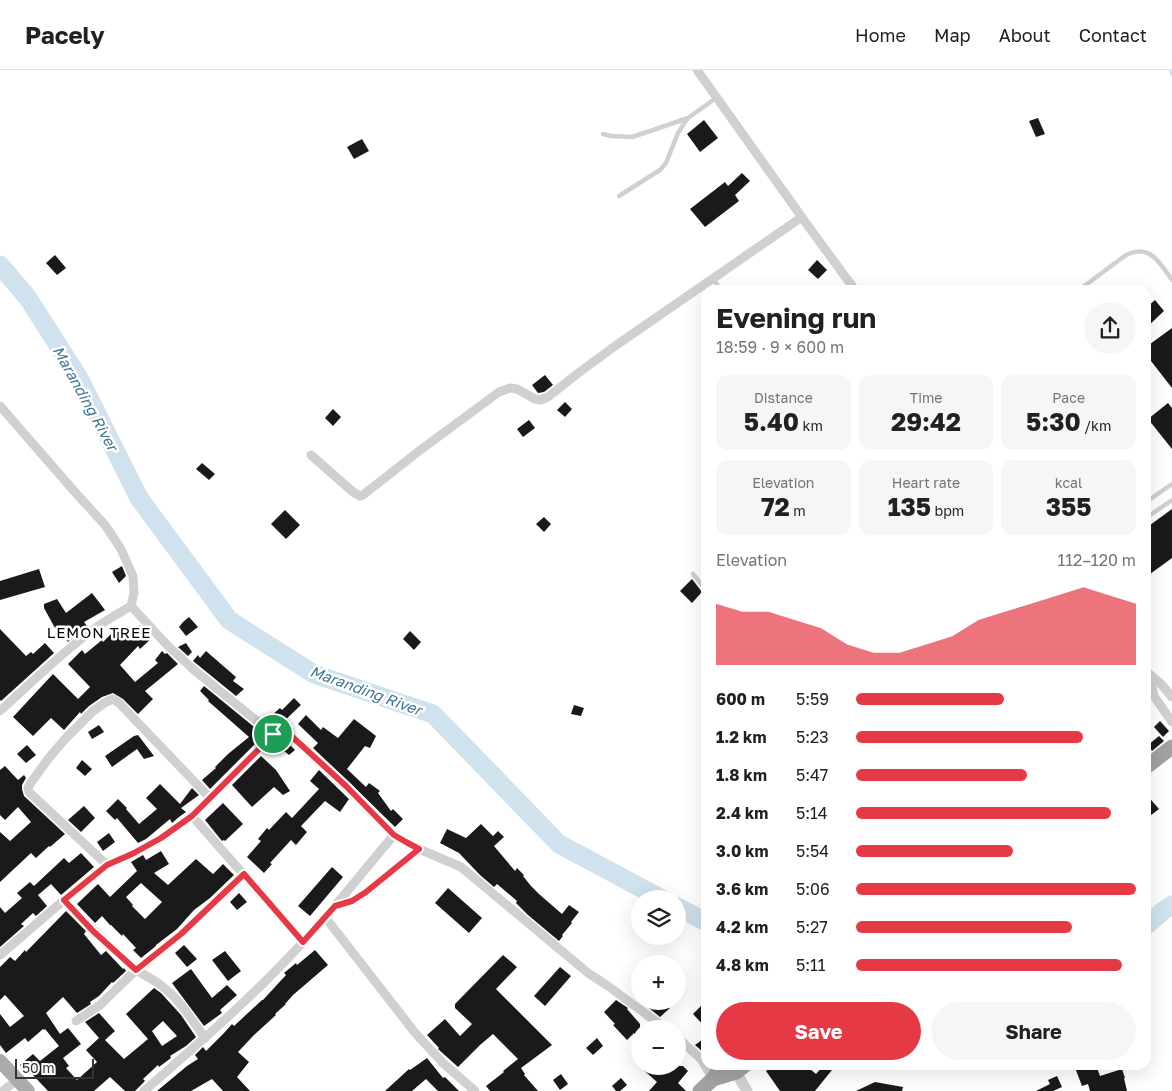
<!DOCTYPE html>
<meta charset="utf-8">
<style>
:root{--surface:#fff;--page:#f6f6f6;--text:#202124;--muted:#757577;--line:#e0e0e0;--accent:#e63946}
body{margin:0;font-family:"Golos Text",sans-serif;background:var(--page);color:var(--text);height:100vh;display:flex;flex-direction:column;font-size:19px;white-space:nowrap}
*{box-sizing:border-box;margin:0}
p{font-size:16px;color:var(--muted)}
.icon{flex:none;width:28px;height:28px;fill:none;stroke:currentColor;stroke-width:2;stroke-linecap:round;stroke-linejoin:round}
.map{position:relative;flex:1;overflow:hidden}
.details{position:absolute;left:701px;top:215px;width:450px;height:785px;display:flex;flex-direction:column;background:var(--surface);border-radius:15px;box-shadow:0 5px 20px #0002}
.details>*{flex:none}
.tools{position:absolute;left:631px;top:820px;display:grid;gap:10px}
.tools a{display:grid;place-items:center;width:55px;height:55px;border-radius:50%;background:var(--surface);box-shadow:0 5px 20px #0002;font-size:25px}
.scale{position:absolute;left:15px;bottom:12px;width:79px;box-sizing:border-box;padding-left:5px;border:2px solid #333;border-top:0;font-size:14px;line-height:18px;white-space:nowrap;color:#333;-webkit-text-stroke:4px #fff;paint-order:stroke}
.pin{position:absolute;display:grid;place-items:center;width:42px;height:42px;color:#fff;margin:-21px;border:2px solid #fff;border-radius:50%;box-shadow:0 1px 5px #0007}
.round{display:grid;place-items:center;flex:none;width:52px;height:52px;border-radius:26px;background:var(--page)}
.summary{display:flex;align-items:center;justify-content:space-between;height:85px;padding:0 15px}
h1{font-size:28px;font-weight:700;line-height:38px}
.metrics{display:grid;grid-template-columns:repeat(3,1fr);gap:8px;height:85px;padding:5px 15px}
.metrics div{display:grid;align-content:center;border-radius:12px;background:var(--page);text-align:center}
.metrics b{font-size:25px;font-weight:700}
.metrics small{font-size:14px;font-weight:400}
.metrics p{font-size:14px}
.chart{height:140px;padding:10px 15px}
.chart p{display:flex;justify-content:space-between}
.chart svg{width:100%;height:90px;margin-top:5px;fill:var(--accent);opacity:.7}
.button{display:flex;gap:10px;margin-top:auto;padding:10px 15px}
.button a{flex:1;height:58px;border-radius:30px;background:var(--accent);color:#fff;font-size:20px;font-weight:700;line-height:58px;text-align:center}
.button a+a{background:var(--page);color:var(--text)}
ul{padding:0 15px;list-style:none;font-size:16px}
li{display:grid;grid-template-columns:80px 60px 1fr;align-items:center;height:38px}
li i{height:12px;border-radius:6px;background:var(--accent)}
header{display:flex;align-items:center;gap:30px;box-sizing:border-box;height:70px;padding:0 25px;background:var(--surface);border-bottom:1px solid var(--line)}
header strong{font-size:24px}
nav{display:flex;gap:28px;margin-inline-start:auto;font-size:18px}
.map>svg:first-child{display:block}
</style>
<header>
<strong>Pacely</strong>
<nav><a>Home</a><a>Map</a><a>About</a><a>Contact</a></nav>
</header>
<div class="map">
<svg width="1172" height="1021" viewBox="0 0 1172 1021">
<rect width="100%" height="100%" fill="#fff"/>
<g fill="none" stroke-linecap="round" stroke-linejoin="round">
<path stroke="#cfe2ee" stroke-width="3" d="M 1170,0 L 1172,5"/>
<g stroke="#cfe2ee" stroke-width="19">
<path d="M 0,195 L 28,228 L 79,308 L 139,428 L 229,550 L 314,604 L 433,644 L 559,774 L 662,829"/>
<path d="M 678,837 L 706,852"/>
<path d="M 1146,856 L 1164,840 L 1172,835"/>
</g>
</g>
<g fill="#1a1a1a" fill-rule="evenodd">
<path d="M 1038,48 L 1045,64 L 1036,67 L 1029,51 Z"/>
<path d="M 704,50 L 718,68 L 700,82 L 687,64 Z"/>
<path d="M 362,69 L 369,81 L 354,89 L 347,77 Z"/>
<path d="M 742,103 L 750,111 L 735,125 L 739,131 L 705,157 L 690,139 L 725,112 L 728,116 Z"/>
<path d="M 55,185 L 66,198 L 57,205 L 46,193 Z"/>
<path d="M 817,190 L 827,200 L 818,209 L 808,200 Z"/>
<path d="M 1155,230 L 1164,241 L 1146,258 L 1146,238 Z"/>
<path d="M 1172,258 L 1172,318 L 1151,291 L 1146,294 L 1146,277 Z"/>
<path d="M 545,305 L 553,315 L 544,322 L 538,323 L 532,315 Z"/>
<path d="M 565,332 L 572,339 L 565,347 L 557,340 Z"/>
<path d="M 1168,333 L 1172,338 L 1172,379 L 1148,349 Z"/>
<path d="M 333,339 L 341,347 L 333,356 L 325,348 Z"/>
<path d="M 529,350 L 535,358 L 523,367 L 517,359 Z"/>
<path d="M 202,393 L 215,404 L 209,410 L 196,399 Z"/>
<path d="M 1172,439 L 1172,488 L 1146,507 L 1146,458 Z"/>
<path d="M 285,440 L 300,455 L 286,469 L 271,454 Z"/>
<path d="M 544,447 L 551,454 L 544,462 L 536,454 Z"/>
<path d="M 122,496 L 126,506 L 119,513 L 112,502 Z"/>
<path d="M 39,499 L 45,517 L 0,530 L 0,511 Z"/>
<path d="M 692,509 L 702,522 L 692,533 L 680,521 Z"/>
<path d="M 92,523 L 105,540 L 84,552 L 87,556 L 68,572 L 55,558 L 44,538 L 44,534 L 57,529 L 66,543 Z"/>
<path d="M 189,547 L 198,557 L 186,566 L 179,557 L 183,552 Z"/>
<path d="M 140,555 L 152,568 L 140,579 L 138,576 L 120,595 L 135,612 L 158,593 L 155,590 L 162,581 L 165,584 L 167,583 L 178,594 L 145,621 L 153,629 L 138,644 L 123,629 L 113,623 L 102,627 L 89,636 L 81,644 L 80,642 L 64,660 L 51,648 L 33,666 L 13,647 L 53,604 L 78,629 L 90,617 L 68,594 L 82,580 L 85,584 L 102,570 L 103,572 L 116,559 L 126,568 Z"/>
<path d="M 0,559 L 26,586 L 31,582 L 33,584 L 45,573 L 54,583 L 1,631 L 0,630 Z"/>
<path d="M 410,561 L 421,572 L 414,580 L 403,569 Z"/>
<path d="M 186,573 L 192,582 L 188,586 L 178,577 Z"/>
<path d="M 206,581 L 236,607 L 233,611 L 244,619 L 236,626 L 193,591 L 198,585 L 200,588 Z"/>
<path d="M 204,616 L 264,665 L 210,719 L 202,710 L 216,698 L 215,697 L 228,684 L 249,667 L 208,631 L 209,630 L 200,621 Z"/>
<path d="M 294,628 L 301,635 L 281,654 L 278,654 L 271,646 L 280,638 L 282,640 Z"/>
<path d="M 574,635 L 584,638 L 581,646 L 571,644 Z"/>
<path d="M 306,645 L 321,660 L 323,657 L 338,668 L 354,649 L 376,666 L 370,678 L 365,676 L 347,699 L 366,717 L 369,713 L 380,721 L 378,723 L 391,741 L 393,739 L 403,749 L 395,757 L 350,713 L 313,678 L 318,673 L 298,654 Z"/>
<path d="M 1160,651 L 1169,661 L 1163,667 L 1154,657 Z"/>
<path d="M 99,655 L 104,662 L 92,669 L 88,662 Z"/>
<path d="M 138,665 L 154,686 L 144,689 L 137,679 L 112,697 L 105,686 L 134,666 Z"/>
<path d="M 1159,666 L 1164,671 L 1152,681 L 1148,675 Z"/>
<path d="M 285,670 L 295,680 L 289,685 L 279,677 Z"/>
<path d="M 27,675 L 36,685 L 26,693 L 17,684 Z"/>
<path d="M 261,686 L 276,700 L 290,721 L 283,725 L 274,717 L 252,737 L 232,715 Z"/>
<path d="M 82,690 L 92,699 L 85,706 L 76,698 Z"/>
<path d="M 5,696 L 18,710 L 24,705 L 26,708 L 22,715 L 22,719 L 24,726 L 65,764 L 50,777 L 49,776 L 36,788 L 31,783 L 0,812 L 0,762 L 10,771 L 31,752 L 18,737 L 5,750 L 0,745 L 0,700 Z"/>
<path d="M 319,700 L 349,729 L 340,742 L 325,731 L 301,756 L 307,762 L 296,775 L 291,770 L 270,793 L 272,794 L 264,803 L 247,787 L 261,771 L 258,769 L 267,758 L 269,760 L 286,742 L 292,748 L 319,719 L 310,711 Z"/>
<path d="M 160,714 L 180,734 L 192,718 L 199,725 L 181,738 L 186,742 L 179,747 L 172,753 L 170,749 L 146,769 L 138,773 L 117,748 L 115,750 L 106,741 L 118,729 L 127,738 L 126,739 L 139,754 L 157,739 L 146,728 Z"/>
<path d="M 1146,724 L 1159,739 L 1146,749 Z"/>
<path d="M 223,733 L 243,754 L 225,771 L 224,770 L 222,771 L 205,750 Z"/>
<path d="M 84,736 L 95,748 L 81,762 L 68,750 Z"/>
<path d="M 481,754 L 493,766 L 498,761 L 504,767 L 494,776 L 515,801 L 517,798 L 524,805 L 523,806 L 531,816 L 539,824 L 562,844 L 569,835 L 579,842 L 571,852 L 572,853 L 562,865 L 563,866 L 559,871 L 528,845 L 516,833 L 517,831 L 497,814 L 494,817 L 480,805 L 459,783 L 440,773 L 447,759 L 466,768 Z"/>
<path d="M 109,763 L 115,772 L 103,781 L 97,772 Z"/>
<path d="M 161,781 L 169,794 L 154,803 L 168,815 L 196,789 L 213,804 L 223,794 L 234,805 L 210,828 L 194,840 L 177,859 L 156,875 L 156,876 L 141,888 L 133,880 L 136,878 L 123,864 L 122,866 L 111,855 L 110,855 L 102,846 L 95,853 L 77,834 L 98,814 L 110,827 L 137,801 L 131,792 L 143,785 L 146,790 ZM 141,813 L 162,832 L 145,849 L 132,836 L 133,835 L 126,827 Z"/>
<path d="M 81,783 L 94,797 L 61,825 L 51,814 L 38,825 L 47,836 L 36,846 L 33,843 L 21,854 L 24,856 L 0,877 L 0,837 L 5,843 L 22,828 L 17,823 L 30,812 L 34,816 L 64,788 L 69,793 Z"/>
<path d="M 332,797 L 343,807 L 310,846 L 298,836 Z"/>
<path d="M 448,818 L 482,848 L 469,863 L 435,833 Z"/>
<path d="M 239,823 L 247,832 L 237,840 L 230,832 Z"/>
<path d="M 66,841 L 86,861 L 84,864 L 101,885 L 106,881 L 123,899 L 124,898 L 126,901 L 113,913 L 112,912 L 99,926 L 90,932 L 91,934 L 77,943 L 63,927 L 46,943 L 60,964 L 68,958 L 81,974 L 63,988 L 69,996 L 66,998 L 77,1010 L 97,992 L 86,980 L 99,968 L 85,952 L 99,943 L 115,961 L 105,970 L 124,989 L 148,969 L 126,944 L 154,918 L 161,923 L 181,945 L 196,967 L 186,976 L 170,986 L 171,988 L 159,997 L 158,995 L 143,1009 L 145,1011 L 135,1021 L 125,1021 L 110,1007 L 94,1021 L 48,1021 L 31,1003 L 29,1004 L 20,995 L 33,984 L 40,991 L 59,976 L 45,959 L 44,960 L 43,959 L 28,972 L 25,968 L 6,983 L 0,975 L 0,944 L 10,957 L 24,946 L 5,925 L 0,930 L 0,897 L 10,887 L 15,891 L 25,880 L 26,882 ZM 163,951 L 177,966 L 162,976 L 152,961 Z"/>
<path d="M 184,875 L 197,889 L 187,897 L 175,883 Z"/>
<path d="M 315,880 L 328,895 L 293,925 L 285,934 L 286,934 L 275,944 L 276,945 L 253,966 L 238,982 L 249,992 L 237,1007 L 250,1021 L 223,1021 L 212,1009 L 191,1021 L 157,1021 L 187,996 L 198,989 L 195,985 L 203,977 L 206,981 L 224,963 L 232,954 L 234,956 L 262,930 L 263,930 L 286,905 L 284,903 L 296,893 L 297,895 Z"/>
<path d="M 225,881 L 241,901 L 228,911 L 212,890 Z"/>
<path d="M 503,885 L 517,897 L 496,919 L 552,975 L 521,998 L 525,1004 L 524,1005 L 538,1021 L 490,1021 L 486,1016 L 504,1002 L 503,1001 L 518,989 L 493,964 L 480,975 L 458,997 L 438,979 L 439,978 L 427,965 L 445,949 L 460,966 L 472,954 L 455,938 L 455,934 Z"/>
<path d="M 560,897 L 571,906 L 545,936 L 534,926 Z"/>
<path d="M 191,899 L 212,928 L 227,915 L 237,925 L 220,940 L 222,943 L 204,956 L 172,913 Z"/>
<path d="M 616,930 L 628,938 L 627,939 L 640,954 L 640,971 L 634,963 L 627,970 L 613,955 L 615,954 L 604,942 Z"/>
<path d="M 657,931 L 676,931 L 668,936 L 670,938 L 660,947 L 649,938 Z"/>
<path d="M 706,931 L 706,958 L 693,944 Z"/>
<path d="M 706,967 L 706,980 L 703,982 L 695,975 Z"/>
<path d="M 597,968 L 603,976 L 593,985 L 586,978 Z"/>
<path d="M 427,988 L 443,1008 L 445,1007 L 459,1021 L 438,1021 L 426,1009 L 412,1021 L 385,1021 L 409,999 L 410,1000 Z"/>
<path d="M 774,995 L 805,995 L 816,1004 L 824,995 L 836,995 L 815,1021 L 780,1021 L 766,1001 Z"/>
<path d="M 1074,995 L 1096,995 L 1100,1006 L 1122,999 L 1125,1008 L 1124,1008 L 1127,1021 L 1090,1021 L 1088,1014 L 1082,1016 Z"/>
<path d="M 639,996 L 683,996 L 688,1001 L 678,1013 L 686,1021 L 649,1021 L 657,1012 Z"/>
<path d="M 561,1004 L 568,1014 L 560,1020 L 553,1010 Z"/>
<path d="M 1057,1006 L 1062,1017 L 1053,1021 L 1036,1021 L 1050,1014 L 1048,1010 Z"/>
<path d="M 621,1008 L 627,1015 L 620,1021 L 616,1021 L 612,1016 Z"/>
<path d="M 875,1012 L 903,1017 L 902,1021 L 856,1021 Z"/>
</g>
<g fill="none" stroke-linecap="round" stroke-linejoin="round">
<g stroke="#d0d0d0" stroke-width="4.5">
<path d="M 603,64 L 611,66 L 632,67 L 656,59 L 688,48 L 716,28"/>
<path d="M 619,126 L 660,100 L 666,93 L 678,63 L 687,49"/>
<path d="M 713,209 L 721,220"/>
<path d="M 1079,220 L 1126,185 C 1150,173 1160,193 1172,210"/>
<path d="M 1146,432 L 1172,414"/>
<path d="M 1146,448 L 1172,430"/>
<path d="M 693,504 L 706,520"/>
</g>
<g stroke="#d0d0d0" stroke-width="9">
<path d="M 697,0 L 811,160 L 855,220"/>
<path d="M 0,336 L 74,421 L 105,455 L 121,479 L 133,506 L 134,523 L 131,536 L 168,576 L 194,600 L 273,664"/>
<path d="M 311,385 L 353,422 L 360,426 L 363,425 L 419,381 L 499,322 L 510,318 L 517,319 L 535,329 L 541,330 L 548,327 L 577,304 L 615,276 L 802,147"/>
<path d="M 1148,603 L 1162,615 L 1172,627"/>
<path d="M 1149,604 L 1154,626 L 1172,652"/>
<path d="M 0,641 C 28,616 55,589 85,566 C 99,554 116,545 131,536"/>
<path d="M 107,795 L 29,722 L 28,718 L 30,714 L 48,689 L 65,669 L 93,641 L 106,632 L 113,629 L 119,633 L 210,728"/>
<path d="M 64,830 C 87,854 110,876 134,898 C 142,905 154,909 163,917 C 180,930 192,950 205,968"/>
<path d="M 335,836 L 352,831 L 366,823 L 419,779"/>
<path d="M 325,847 L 416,964 L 443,993 L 475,1021"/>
<path d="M 303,872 L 192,746 L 278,660 L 287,662 L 346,717 L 394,765 L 405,772 L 419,779 L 461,797 L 588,903 L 608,916 L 666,959"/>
<path d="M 0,885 L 84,813 L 107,795 L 134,783 L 161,768 L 192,746"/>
<path d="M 76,951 L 100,935 L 136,900 L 181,864 L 244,804"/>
<path d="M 678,968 L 701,989 L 713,1009"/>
<path d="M 3,1021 L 18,1009"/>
<path d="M 144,1021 C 199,973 254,926 303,872 C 335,838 364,800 394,765"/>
</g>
<path stroke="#d0d0d0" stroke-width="11" d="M 736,1002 L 747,1021"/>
<path stroke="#ababab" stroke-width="14" d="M 0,991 L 28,1021"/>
<g stroke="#a2a2a2" stroke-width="15">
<path d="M 1146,697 L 1172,677"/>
<path d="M 713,1009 L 736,1002 L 745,995"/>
<path d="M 700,1021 L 713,1009 L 722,995"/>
</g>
</g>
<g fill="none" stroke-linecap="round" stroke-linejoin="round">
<g stroke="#fff" stroke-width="10">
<path id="route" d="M 278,660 L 287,662 L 346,716 L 394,765 L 406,772 L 419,779 L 366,822 L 352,831 L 335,836 L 303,872 L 244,804 L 181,864 L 136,900 L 93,861 L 64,830 L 107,795 L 134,783 L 161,768 L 192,746 Z"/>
</g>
<use href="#route" stroke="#e63946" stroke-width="6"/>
</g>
<g text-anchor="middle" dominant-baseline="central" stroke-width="5" stroke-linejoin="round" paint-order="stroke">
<g font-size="15" font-style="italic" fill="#3f7597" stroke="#fff">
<text transform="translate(86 328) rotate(61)">Maranding River</text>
<text transform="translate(366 620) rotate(20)">Maranding River</text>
</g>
<g font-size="15" letter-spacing="1" fill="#000" stroke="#fff">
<text x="99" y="562">LEMON TREE</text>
</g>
</g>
</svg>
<div class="tools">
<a><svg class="icon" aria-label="layers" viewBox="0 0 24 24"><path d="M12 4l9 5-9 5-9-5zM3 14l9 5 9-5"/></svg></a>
<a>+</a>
<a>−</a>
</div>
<div class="scale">50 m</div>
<div class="pin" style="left:273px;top:664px;background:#1e9e55"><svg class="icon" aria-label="arrive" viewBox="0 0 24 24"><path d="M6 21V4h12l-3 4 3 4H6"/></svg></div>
<section class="details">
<div class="summary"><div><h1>Evening run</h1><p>18:59 · 9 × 600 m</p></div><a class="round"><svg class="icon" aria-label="share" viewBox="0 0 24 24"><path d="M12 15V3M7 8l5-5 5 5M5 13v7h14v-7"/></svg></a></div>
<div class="metrics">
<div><p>Distance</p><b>5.40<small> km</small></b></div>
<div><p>Time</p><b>29:42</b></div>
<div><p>Pace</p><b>5:30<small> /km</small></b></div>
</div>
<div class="metrics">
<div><p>Elevation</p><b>72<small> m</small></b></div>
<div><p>Heart rate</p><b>135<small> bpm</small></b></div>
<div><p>kcal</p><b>355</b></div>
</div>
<div class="chart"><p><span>Elevation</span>112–120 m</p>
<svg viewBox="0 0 160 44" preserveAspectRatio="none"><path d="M0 44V14L10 18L20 18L30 22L40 26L50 34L60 38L70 38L80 34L90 30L100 22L110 18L120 14L130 10L140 6L150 10L160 14V44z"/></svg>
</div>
<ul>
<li><b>600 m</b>5:59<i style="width:53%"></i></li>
<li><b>1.2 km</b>5:23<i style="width:81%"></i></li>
<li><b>1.8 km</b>5:47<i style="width:61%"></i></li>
<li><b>2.4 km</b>5:14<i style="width:91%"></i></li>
<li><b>3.0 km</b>5:54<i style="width:56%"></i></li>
<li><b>3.6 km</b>5:06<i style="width:100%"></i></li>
<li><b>4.2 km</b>5:27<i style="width:77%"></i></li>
<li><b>4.8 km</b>5:11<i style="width:95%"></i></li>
</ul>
<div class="button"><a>Save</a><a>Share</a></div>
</section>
</div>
